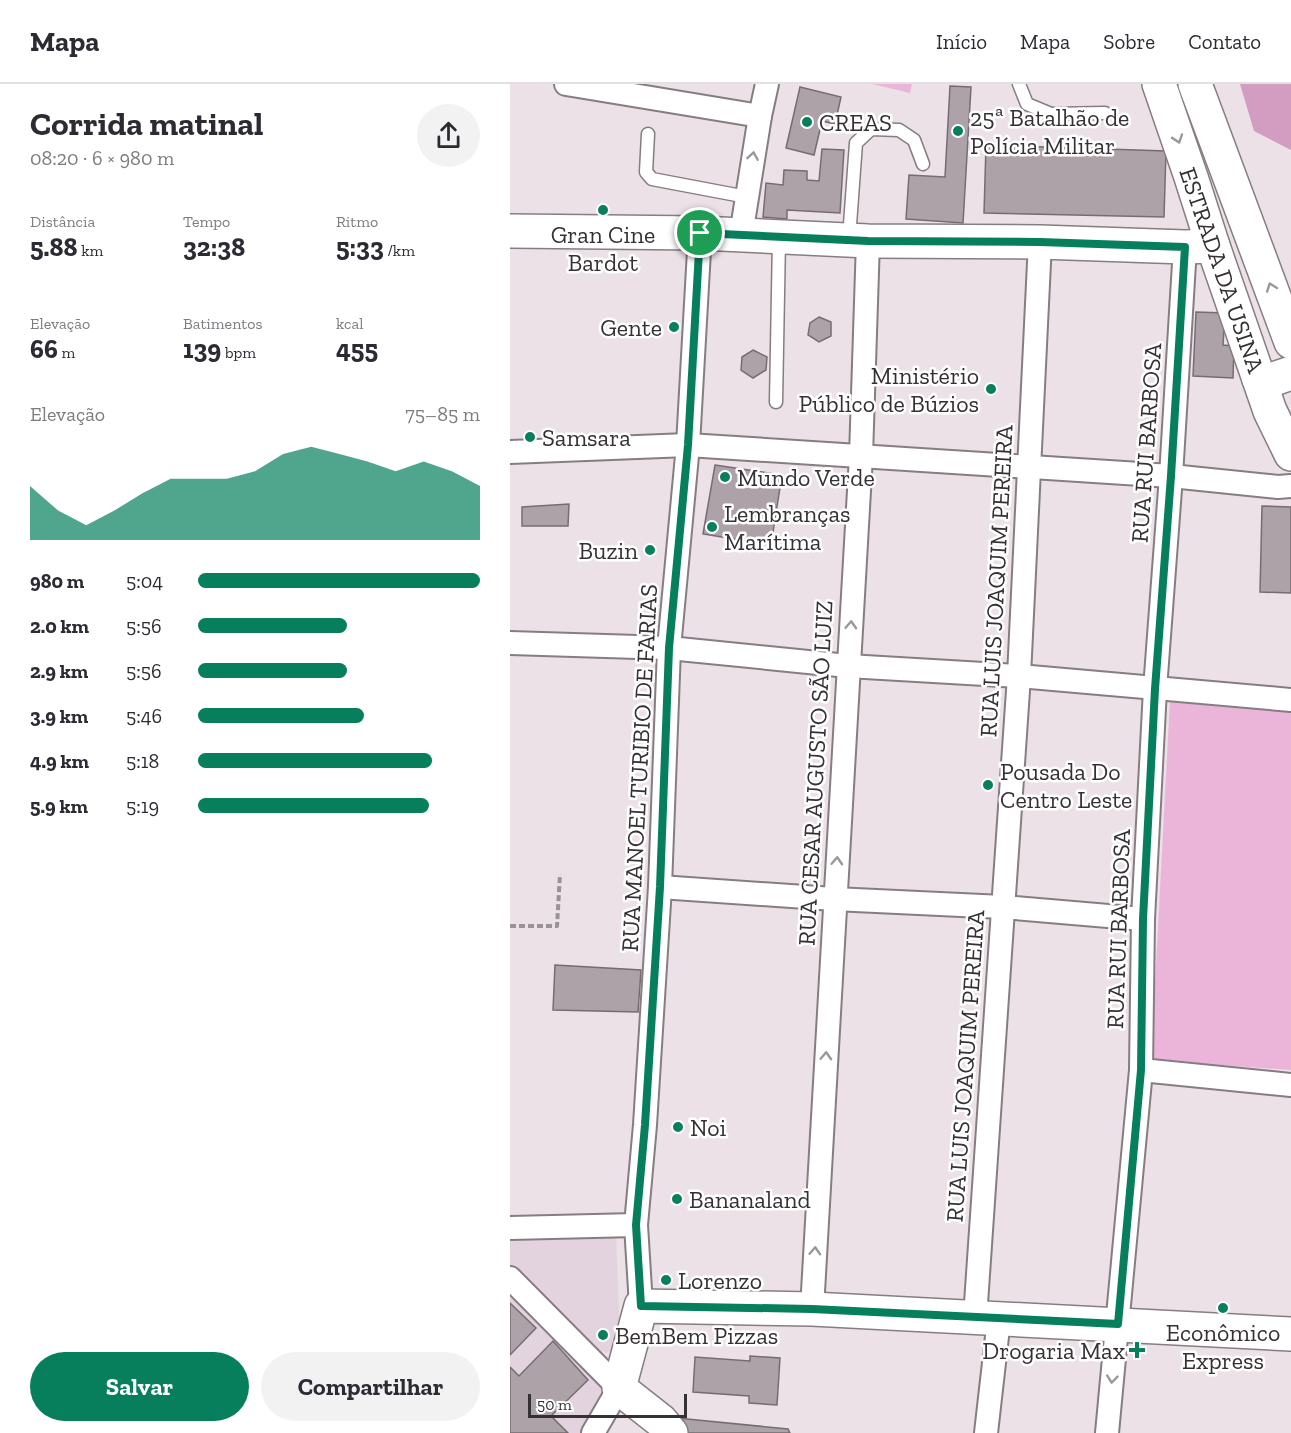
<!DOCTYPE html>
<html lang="pt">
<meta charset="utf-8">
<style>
:root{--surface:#fff;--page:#f2f2f3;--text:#2b2b33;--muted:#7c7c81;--line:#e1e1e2;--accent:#077f5d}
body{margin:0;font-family:"Zilla Slab",serif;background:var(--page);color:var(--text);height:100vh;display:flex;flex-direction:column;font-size:22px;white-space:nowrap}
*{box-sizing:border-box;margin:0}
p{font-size:20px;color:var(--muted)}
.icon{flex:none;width:33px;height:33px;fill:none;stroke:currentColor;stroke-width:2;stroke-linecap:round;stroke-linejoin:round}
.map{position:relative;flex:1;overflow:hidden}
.sheet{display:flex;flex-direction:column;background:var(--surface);width:510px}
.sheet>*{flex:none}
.scale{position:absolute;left:18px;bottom:15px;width:159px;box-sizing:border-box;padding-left:6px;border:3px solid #343033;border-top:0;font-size:16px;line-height:21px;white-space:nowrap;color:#343033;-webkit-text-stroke:4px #fff;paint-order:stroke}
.pin{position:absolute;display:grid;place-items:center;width:51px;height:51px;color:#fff;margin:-26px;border:3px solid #fff;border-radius:50%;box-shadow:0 2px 6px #0007}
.round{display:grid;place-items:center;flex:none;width:63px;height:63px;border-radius:32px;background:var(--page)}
.headline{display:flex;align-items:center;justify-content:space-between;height:102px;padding:0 30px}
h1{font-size:33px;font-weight:700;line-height:45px}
.metrics{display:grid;grid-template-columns:repeat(3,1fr);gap:9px;height:102px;padding:6px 30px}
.metrics div{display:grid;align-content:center}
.metrics b{font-size:26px;font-weight:700}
.metrics small{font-size:16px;font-weight:400}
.metrics p{font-size:16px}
.chart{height:168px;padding:12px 30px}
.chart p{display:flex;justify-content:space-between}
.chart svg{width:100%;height:108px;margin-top:6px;fill:var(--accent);opacity:.7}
.primary-button{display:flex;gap:12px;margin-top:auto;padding:12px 30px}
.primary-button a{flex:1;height:69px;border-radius:36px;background:var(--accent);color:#fff;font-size:24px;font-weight:700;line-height:69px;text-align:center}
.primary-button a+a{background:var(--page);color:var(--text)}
ul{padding:0 30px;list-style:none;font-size:20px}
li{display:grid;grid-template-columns:96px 72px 1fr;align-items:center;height:45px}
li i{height:15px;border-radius:8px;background:var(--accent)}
header{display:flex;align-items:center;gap:36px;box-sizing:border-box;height:84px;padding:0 30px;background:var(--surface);border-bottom:2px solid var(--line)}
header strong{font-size:28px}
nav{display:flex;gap:33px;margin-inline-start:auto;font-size:21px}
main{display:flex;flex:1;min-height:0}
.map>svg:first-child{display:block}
</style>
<header>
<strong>Mapa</strong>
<nav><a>Início</a><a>Mapa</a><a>Sobre</a><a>Contato</a></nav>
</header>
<main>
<section class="sheet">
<div class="headline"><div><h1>Corrida matinal</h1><p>08:20 · 6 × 980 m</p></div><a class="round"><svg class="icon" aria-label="share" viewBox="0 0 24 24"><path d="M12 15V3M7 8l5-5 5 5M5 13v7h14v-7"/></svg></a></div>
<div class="metrics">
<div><p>Distância</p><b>5.88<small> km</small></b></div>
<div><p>Tempo</p><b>32:38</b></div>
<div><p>Ritmo</p><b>5:33<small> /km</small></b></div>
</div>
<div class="metrics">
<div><p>Elevação</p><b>66<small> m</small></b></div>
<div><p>Batimentos</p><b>139<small> bpm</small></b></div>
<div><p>kcal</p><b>455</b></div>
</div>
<div class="chart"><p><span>Elevação</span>75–85 m</p>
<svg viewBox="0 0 160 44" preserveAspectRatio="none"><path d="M0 44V22L10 32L20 38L30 32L40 25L50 19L60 19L70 19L80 16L90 9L100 6L110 9L120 12L130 16L140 12L150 16L160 22V44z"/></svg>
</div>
<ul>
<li><b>980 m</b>5:04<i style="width:100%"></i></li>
<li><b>2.0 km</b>5:56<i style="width:53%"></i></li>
<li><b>2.9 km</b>5:56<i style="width:53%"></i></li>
<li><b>3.9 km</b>5:46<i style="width:59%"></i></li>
<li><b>4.9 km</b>5:18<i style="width:83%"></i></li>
<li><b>5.9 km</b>5:19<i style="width:82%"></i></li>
</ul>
<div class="primary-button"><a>Salvar</a><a>Compartilhar</a></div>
</section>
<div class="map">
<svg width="781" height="1349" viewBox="0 0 781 1349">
<rect width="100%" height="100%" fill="#ebe1e7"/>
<g fill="#e3d3de">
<path d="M 106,1151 L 110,1253 L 105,1262 L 97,1269 L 89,1266 L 0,1182 L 0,1153 Z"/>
<path d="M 0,1213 L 91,1300 L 99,1314 L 79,1349 L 0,1349 Z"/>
</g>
<g fill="#ebb5da">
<path d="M 362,0 L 402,0 L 400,9 Z"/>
<path d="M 660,616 L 781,620 L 781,986 L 641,976 Z"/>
</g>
<path fill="#d39cc1" d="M 730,0 L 781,0 L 781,66 L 744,47 Z"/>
<g fill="#aca2a8" stroke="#766d73" stroke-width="1.5">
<path d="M 440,2 L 461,3 L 453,139 L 396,135 L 399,91 L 435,93 Z"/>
<path d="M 290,3 L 331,13 L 325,40 L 312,37 L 304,71 L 276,64 Z"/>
<path d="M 476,61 L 656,67 L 654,133 L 474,129 Z"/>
<path d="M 312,65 L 334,66 L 330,129 L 277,126 L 277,135 L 253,133 L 256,99 L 273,101 L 274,86 L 297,87 L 297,96 L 309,97 Z"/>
<path d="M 686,228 L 715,229 L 713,261 L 724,262 L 723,294 L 683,292 Z"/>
<path d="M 309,233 L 321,238 L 321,252 L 309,258 L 298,251 L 300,239 Z"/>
<path d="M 243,266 L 257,273 L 256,286 L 243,294 L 231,286 L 232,273 Z"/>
<path d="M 205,381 L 272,391 L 261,461 L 193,450 Z"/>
<path d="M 59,420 L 58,442 L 12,442 L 12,423 Z"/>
<path d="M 752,422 L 781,423 L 781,509 L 750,508 Z"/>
<path d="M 45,881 L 131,886 L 128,928 L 43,926 Z"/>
<path d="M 0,1219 L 26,1244 L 0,1271 Z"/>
<path d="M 43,1257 L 78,1296 L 41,1332 L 58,1349 L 0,1349 L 0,1283 L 9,1292 Z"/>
<path d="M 240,1272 L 270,1274 L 267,1321 L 239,1319 L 239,1312 L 183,1308 L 185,1273 L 240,1277 Z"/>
<path d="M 167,1334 L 278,1345 L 280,1349 L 177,1349 Z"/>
</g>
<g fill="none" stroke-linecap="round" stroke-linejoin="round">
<g stroke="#867d83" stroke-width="15">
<g id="lane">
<path d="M 509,0 L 517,20 L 541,30 L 595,29"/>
<path d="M 138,50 L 136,88 L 142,95 L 237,113"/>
<path d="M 339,154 L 346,59 L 361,45 L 389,46 L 404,56 L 413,80"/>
<path d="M 266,318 L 269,154"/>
</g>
</g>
<g stroke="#867d83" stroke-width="26">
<g id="street">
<path d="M 56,0 L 250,32"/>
<path d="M 231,151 L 250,32 L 257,0"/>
<path d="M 0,368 L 178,361 L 661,392 L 768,403 L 781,402"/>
<path d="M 0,559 L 159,564 L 338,582 L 509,592 L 781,616"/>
<path d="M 150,803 L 324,815 L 493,823 L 633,835"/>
<path d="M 631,986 L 781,1001"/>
<path d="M 0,1144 L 126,1141"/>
<path d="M 0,1194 L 109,1304 L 83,1349"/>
<path d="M 131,1222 L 126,1141 L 135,1041 L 150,803 L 159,564 L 178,361 L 190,149"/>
<path d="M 302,1225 L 351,372 L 358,157"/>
<path d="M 465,1234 L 509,592 L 530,158"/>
<path d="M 476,1349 L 489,1235"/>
<path d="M 597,1349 L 631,986 L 633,835 L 645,605 L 661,392 L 675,163"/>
</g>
</g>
<g stroke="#867d83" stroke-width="36">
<g id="secondary">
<path d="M 0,147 L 190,149 L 358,157 L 530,158 L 675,163 L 703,162"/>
<path d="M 161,1349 L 151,1337 L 109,1304 L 131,1222 L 302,1225 L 781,1250"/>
</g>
</g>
<g stroke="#867d83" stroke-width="36">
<g id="primary">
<path d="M 649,0 L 681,93 L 703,162 L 749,295 L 760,327 L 781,370"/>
<path d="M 685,0 L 781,258"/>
<path d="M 749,295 L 761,296 L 781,289"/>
</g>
</g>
<path stroke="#999296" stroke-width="4" stroke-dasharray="6 3" stroke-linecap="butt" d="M 0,842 L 47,842 L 50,790"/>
<use href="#lane" stroke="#fff" stroke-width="12"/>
<use href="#street" stroke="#fff" stroke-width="22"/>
<use href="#secondary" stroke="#fff" stroke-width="33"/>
<use href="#primary" stroke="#fff" stroke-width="33"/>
</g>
<defs><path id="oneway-chevron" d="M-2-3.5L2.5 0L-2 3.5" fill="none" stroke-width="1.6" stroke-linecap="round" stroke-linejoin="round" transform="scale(1.5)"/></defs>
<g stroke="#9a9899">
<use href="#oneway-chevron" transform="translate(668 55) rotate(71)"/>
<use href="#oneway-chevron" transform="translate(243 72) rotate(-81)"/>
<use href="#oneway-chevron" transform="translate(761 203) rotate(-110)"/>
<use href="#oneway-chevron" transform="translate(341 541) rotate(-87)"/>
<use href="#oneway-chevron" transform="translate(327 777) rotate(-87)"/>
<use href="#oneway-chevron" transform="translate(316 972) rotate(-87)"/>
<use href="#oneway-chevron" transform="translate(305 1167) rotate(-87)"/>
<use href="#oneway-chevron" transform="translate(602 1295) rotate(96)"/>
</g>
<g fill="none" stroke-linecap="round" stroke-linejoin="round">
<g stroke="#fff" stroke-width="12">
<path id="route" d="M 190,149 L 358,157 L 530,158 L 675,163 L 661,392 L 645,605 L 641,682 L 633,835 L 631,986 L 608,1240 L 302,1225 L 131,1222 L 126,1141 L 135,1041 L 150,803 L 159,564 L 178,361 Z"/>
</g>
<use href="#route" stroke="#077f5d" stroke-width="8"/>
</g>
<g fill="#077f5d" stroke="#fff" stroke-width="2">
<circle cx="297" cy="38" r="6"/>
<circle cx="448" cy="47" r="6"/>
<circle cx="93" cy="126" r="6"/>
<circle cx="164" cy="243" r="6"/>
<circle cx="481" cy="305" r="6"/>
<circle cx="20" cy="353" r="6"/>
<circle cx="215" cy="393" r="6"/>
<circle cx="202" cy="443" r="6"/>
<circle cx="140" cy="466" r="6"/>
<circle cx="478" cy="701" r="6"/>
<circle cx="168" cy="1043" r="6"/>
<circle cx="167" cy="1115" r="6"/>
<circle cx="156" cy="1196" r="6"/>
<circle cx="713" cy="1224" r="6"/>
<circle cx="93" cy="1251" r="6"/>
<path d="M624 1257h6v6h6v6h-6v6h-6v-6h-6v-6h6z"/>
</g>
<g text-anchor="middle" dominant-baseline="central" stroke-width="5" stroke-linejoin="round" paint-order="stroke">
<g font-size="24" fill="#343033" stroke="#fff" text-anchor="start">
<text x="460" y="33">25ª Batalhão de<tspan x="460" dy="28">Polícia Militar</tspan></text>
<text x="309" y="38">CREAS</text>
<text x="93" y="150" text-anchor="middle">Gran Cine<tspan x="93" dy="28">Bardot</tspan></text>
<text x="152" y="243" text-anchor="end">Gente</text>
<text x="469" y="291" text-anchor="end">Ministério<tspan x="469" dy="28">Público de Búzios</tspan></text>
<text x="32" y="353">Samsara</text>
<text x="227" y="393">Mundo Verde</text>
<text x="214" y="429">Lembranças<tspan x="214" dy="28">Marítima</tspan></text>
<text x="128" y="466" text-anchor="end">Buzin</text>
<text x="490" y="687">Pousada Do<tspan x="490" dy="28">Centro Leste</tspan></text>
<text x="180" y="1043">Noi</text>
<text x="179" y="1115">Bananaland</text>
<text x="168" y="1196">Lorenzo</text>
<text x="713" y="1248" text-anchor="middle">Econômico<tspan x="713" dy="28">Express</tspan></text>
<text x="105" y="1251">BemBem Pizzas</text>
<text x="615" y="1266" text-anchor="end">Drogaria Max</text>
</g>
<g font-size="24" fill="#343033" stroke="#fff">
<text transform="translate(712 186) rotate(71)">ESTRADA DA USINA</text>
<text transform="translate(636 359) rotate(-86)">RUA RUI BARBOSA</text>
<text transform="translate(486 497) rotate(-87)">RUA LUIS JOAQUIM PEREIRA</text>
<text transform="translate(129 684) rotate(-87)">RUA MANOEL TURIBIO DE FARIAS</text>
<text transform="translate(305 689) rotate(-87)">RUA CESAR AUGUSTO SÃO LUIZ</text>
<text transform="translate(608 845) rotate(-88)">RUA RUI BARBOSA</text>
<text transform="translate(455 982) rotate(-86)">RUA LUIS JOAQUIM PEREIRA</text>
</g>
</g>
</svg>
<div class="scale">50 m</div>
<div class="pin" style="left:190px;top:149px;background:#1e9e55"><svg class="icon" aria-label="arrive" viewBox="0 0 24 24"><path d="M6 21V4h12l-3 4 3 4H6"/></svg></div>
</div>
</main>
